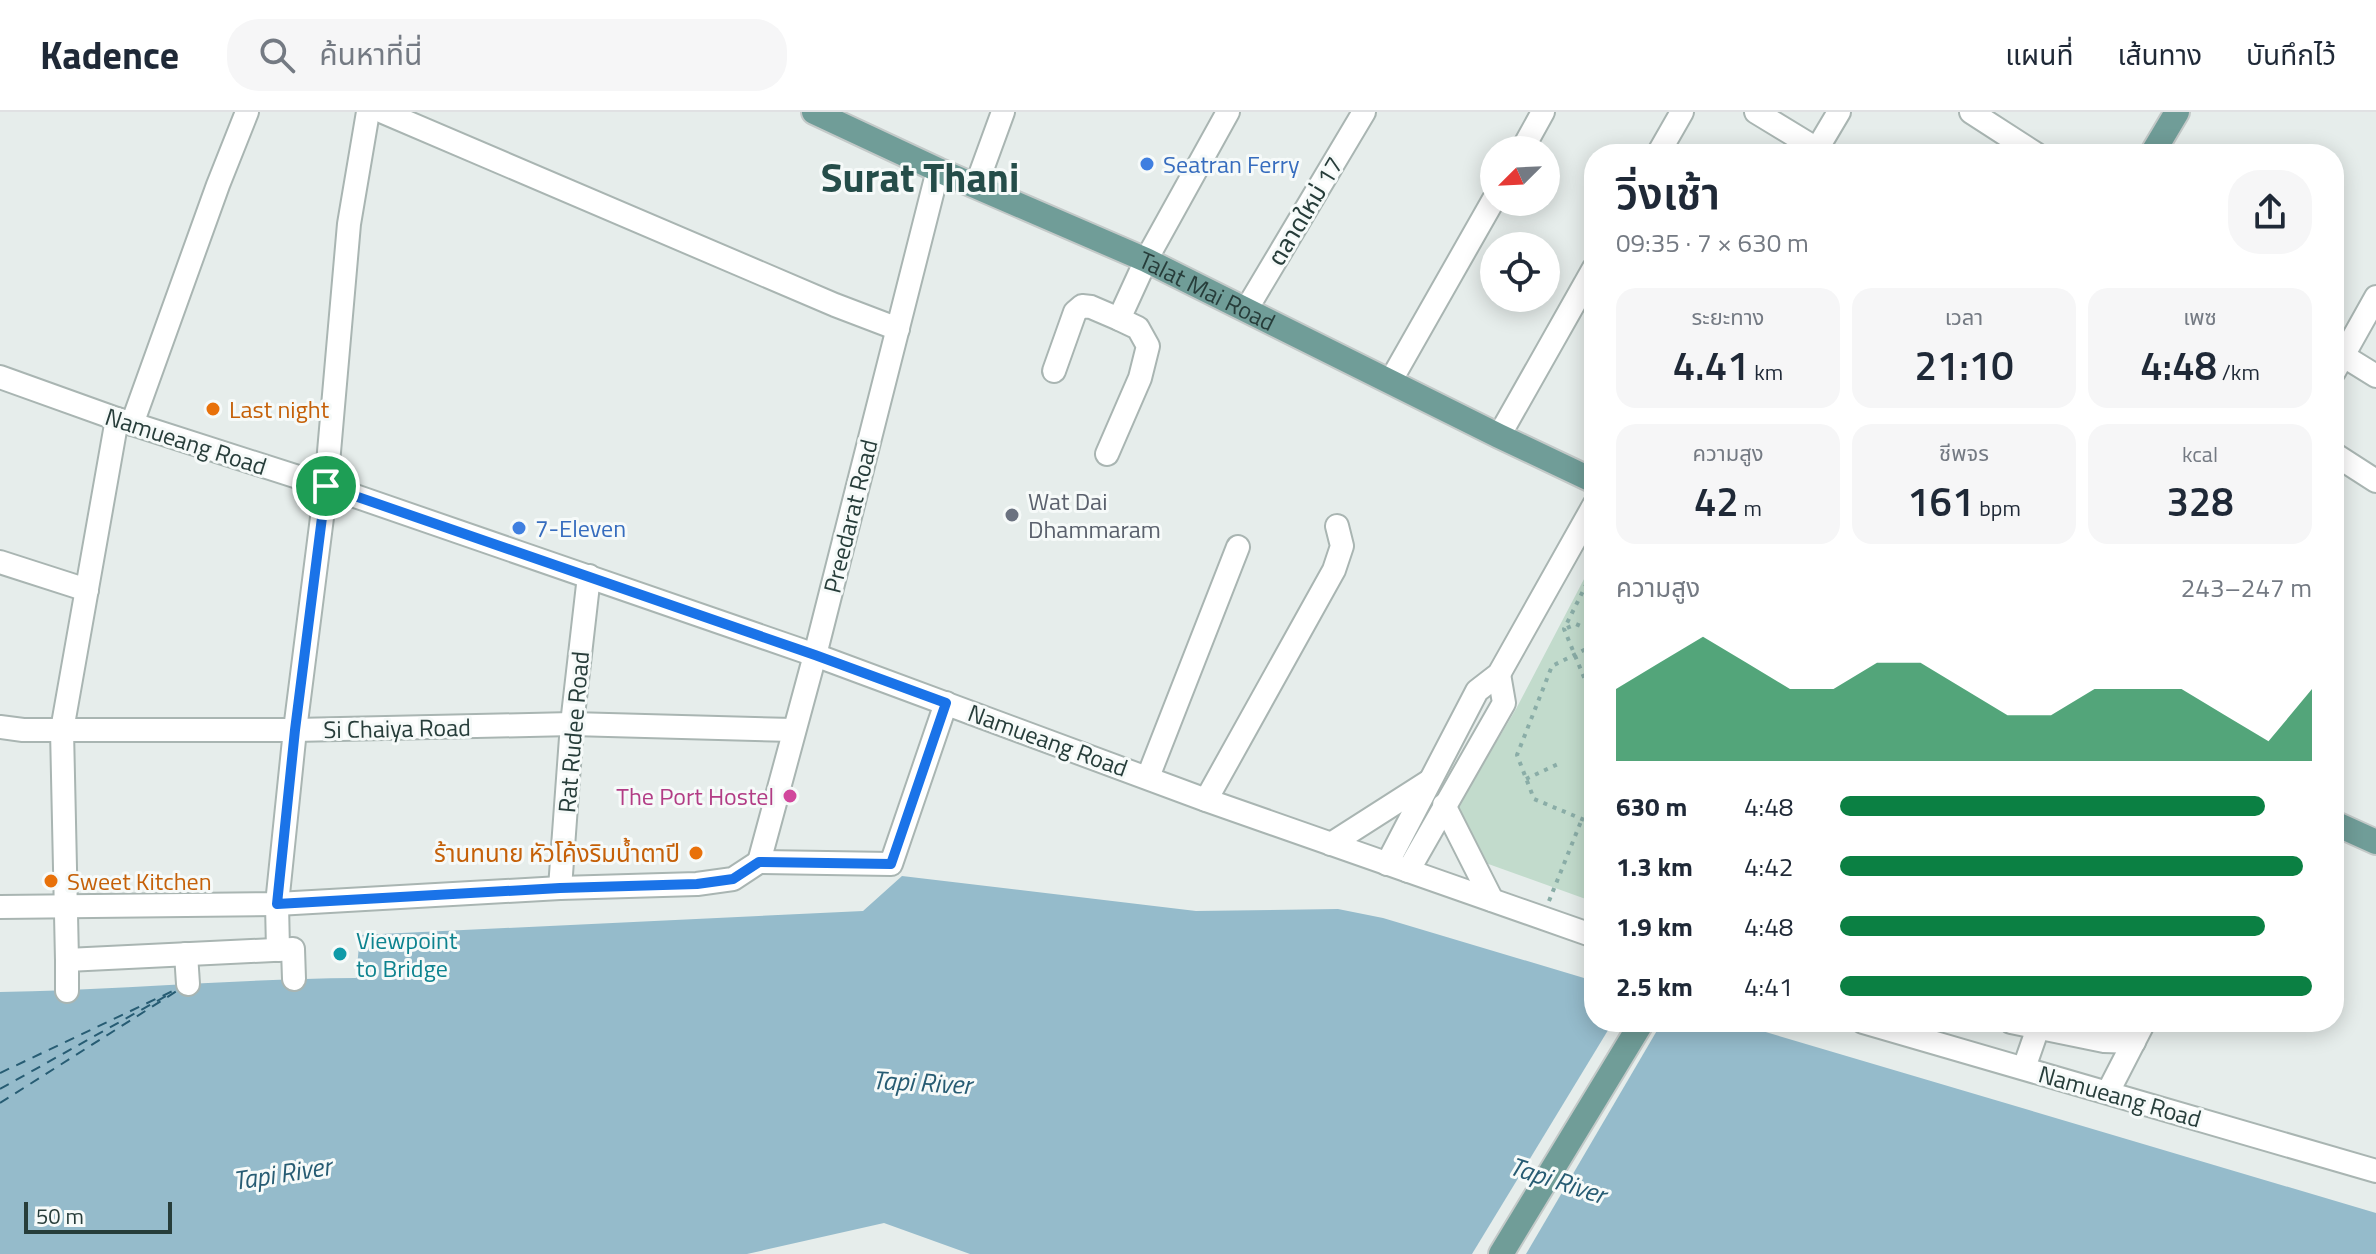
<!DOCTYPE html>
<html lang="th">
<meta charset="utf-8">
<style>
:root{--surface:#fff;--page:#f6f6f7;--text:#1f2937;--muted:#747a83;--line:#e0e1e3;--accent:#0b8043}
body{margin:0;font-family:"Titillium Web","Noto Sans Thai",sans-serif;background:var(--page);color:var(--text);height:100vh;display:flex;flex-direction:column;font-size:30px;white-space:nowrap}
*{box-sizing:border-box;margin:0}
p{font-size:26px;color:var(--muted)}
.icon{flex:none;width:44px;height:44px;fill:none;stroke:currentColor;stroke-width:2;stroke-linecap:round;stroke-linejoin:round}
.map{position:relative;flex:1;overflow:hidden}
.side{position:absolute;left:1584px;top:32px;width:760px;height:888px;display:flex;flex-direction:column;background:var(--surface);border-radius:32px;box-shadow:0 4px 20px #0003}
.side>*{flex:none}
.needle{width:52px;rotate:246deg}
.tools{position:absolute;left:1480px;top:24px;display:grid;gap:16px}
.tools a{display:grid;place-items:center;width:80px;height:80px;border-radius:50%;background:var(--surface);box-shadow:0 4px 20px #0003;font-size:40px}
.scale{position:absolute;left:24px;bottom:20px;width:148px;box-sizing:border-box;padding-left:8px;border:4px solid #273d3a;border-top:0;font-size:22px;line-height:28px;white-space:nowrap;color:#273d3a;-webkit-text-stroke:6px #f6faf9;paint-order:stroke}
.pin{position:absolute;display:grid;place-items:center;width:68px;height:68px;color:#fff;margin:-34px;border:4px solid #fff;border-radius:50%;box-shadow:0 2px 8px #0007}
.round{display:grid;place-items:center;flex:none;width:84px;height:84px;border-radius:32px;background:var(--page)}
.overview{display:flex;align-items:center;justify-content:space-between;height:136px;padding:0 32px}
h1{font-size:44px;font-weight:600;line-height:60px}
.stats{display:grid;grid-template-columns:repeat(3,1fr);gap:12px;height:136px;padding:8px 32px}
.stats div{display:grid;align-content:center;border-radius:20px;background:var(--page);text-align:center}
.stats b{font-size:40px;font-weight:600}
.stats small{font-size:22px;font-weight:400}
.stats p{font-size:22px}
.chart{height:224px;padding:16px 32px}
.chart p{display:flex;justify-content:space-between}
.chart svg{width:100%;height:144px;margin-top:8px;fill:var(--accent);opacity:.7}
ul{padding:0 32px;list-style:none;font-size:26px}
li{display:grid;grid-template-columns:128px 96px 1fr;align-items:center;height:60px}
li i{height:20px;border-radius:10px;background:var(--accent)}
header{display:flex;align-items:center;gap:48px;box-sizing:border-box;height:112px;padding:0 40px;background:var(--surface);border-bottom:2px solid var(--line)}
header strong{font-size:38px}
nav{display:flex;gap:44px;margin-inline-start:auto;font-size:28px}
.search{width:560px;height:72px;background:var(--page);display:flex;align-items:center;gap:20px;box-sizing:border-box;padding:0 28px;border-radius:32px;color:var(--muted);font-size:30px}
.map>svg:first-child{display:block}
</style>
<header>
<strong>Kadence</strong>
<div class="search"><svg class="icon" aria-label="search" viewBox="0 0 24 24"><circle cx="10" cy="10" r="6"/><path d="M15 15l6 6"/></svg>ค้นหาที่นี่</div>
<nav><a>แผนที่</a><a>เส้นทาง</a><a>บันทึกไว้</a></nav>
</header>
<div class="map">
<svg width="2376" height="1142" viewBox="0 0 2376 1142">
<rect width="100%" height="100%" fill="#e6edeb"/>
<path fill="#c2dbcc" d="M 1594,448 L 1594,790 L 1480,749 L 1455,699 L 1516,597 Z"/>
<path fill="#95bbcb" d="M 902,764 L 1196,799 L 1338,797 L 1383,806 L 1594,869 L 1594,910 L 1732,910 L 2376,1101 L 2376,1142 L 970,1142 L 884,1111 L 747,1142 L 0,1142 L 0,880 C 119,878 237,867 356,866 L 360,823 L 863,799 Z"/>
<path fill="#e6edeb" d="M 1613,910 L 1662,910 L 1526,1142 L 1472,1142 Z"/>
<g fill="none" stroke-linecap="round" stroke-linejoin="round">
<g stroke="#275c73" stroke-width="2" stroke-dasharray="10 8" stroke-linecap="butt">
<path d="M 0,961 L 179,876"/>
<path d="M 0,977 L 166,884"/>
<path d="M 0,991 L 180,877"/>
</g>
<g stroke="#a9b5b2" stroke-width="26">
<g id="minor">
<path d="M 383,0 L 835,193 L 898,217"/>
<path d="M 1756,0 L 1825,42"/>
<path d="M 1971,0 L 2036,42"/>
<path d="M 1817,37 L 1839,0"/>
<path d="M 1522,38 L 1543,0"/>
<path d="M 1658,42 L 1682,0"/>
<path d="M 976,74 L 1003,0"/>
<path d="M 1246,198 L 1364,0"/>
<path d="M 2334,238 L 2376,264"/>
<path d="M 1054,259 L 1075,200 L 1082,194 L 1091,195 L 1119,207"/>
<path d="M 2334,260 L 2376,185"/>
<path d="M 0,265 L 117,307 L 326,374 L 815,543 L 1206,688 L 1594,824"/>
<path d="M 1390,270 L 1494,87"/>
<path d="M 132,312 L 218,73 L 247,0"/>
<path d="M 1499,324 L 1594,156"/>
<path d="M 1107,342 L 1140,266 L 1148,234 L 1138,216 L 1119,207 L 1146,148 L 1228,0"/>
<path d="M 2334,342 L 2376,369"/>
<path d="M 0,450 L 87,478"/>
<path d="M 0,615 L 23,618 L 295,618 L 572,612 L 793,618"/>
<path d="M 1148,665 L 1238,435"/>
<path d="M 1206,688 L 1334,458 L 1342,434 L 1337,414"/>
<path d="M 1444,693 L 1492,788"/>
<path d="M 1331,732 L 1428,670"/>
<path d="M 759,750 L 815,543 L 938,58"/>
<path d="M 759,750 L 891,752 L 946,591"/>
<path d="M 1387,752 L 1477,579 L 1499,562 L 1594,393"/>
<path d="M 1408,759 L 1504,591 L 1499,562"/>
<path d="M 560,776 L 572,612 L 589,464"/>
<path d="M 0,795 L 277,792 L 560,776 L 697,772 L 733,767 L 759,750"/>
<path d="M 278,838 L 277,792 L 295,618 L 326,374 L 349,112 L 368,0"/>
<path d="M 186,842 L 188,872"/>
<path d="M 67,848 L 62,618 L 117,307"/>
<path d="M 67,879 L 67,848 L 293,837 L 294,867"/>
<path d="M 1863,910 L 2376,1059"/>
<path d="M 2011,910 L 2104,929 L 2134,930"/>
<path d="M 2024,956 L 2040,910"/>
<path d="M 2108,980 L 2144,910"/>
</g>
</g>
<g stroke="#c3c9c8" stroke-width="28">
<g id="major">
<path id="s1" d="M 814,0 L 938,58 L 1146,148 L 1499,324 L 1594,369"/>
<path d="M 2152,42 L 2177,0"/>
<path d="M 2334,711 L 2376,730"/>
<path d="M 1501,1142 L 1642,910"/>
</g>
</g>
<g stroke="#8aada7" stroke-width="4" stroke-dasharray="4 6" stroke-linecap="butt">
<path d="M 1567,516 L 1576,512 L 1594,520"/>
<path d="M 1594,533 L 1552,554 L 1517,643 L 1534,687 L 1594,712"/>
<path d="M 1588,575 L 1564,517 L 1594,457"/>
<path d="M 1526,667 L 1558,652"/>
<path d="M 1549,789 L 1582,707"/>
</g>
<use href="#minor" stroke="#fff" stroke-width="22"/>
<use href="#major" stroke="#709d98" stroke-width="24"/>
</g>
<g fill="none" stroke-linecap="round" stroke-linejoin="round">
<g stroke="#fff" stroke-width="16">
<path id="route" d="M 326,374 L 815,543 L 946,591 L 891,752 L 759,750 L 733,767 L 697,772 L 560,776 L 277,792 L 295,618 Z"/>
</g>
<use href="#route" stroke="#1a73e8" stroke-width="10"/>
</g>
<g fill="#3f7fe0" stroke="#f6faf9" stroke-width="3">
<circle cx="1147" cy="52" r="8"/>
<circle cx="519" cy="416" r="8"/>
</g>
<g fill="#e8710a" stroke="#f6faf9" stroke-width="3">
<circle cx="213" cy="297" r="8"/>
<circle cx="696" cy="741" r="8"/>
<circle cx="51" cy="769" r="8"/>
</g>
<circle fill="#6b7280" stroke="#f6faf9" stroke-width="3" cx="1012" cy="403" r="8"/>
<circle fill="#d1479c" stroke="#f6faf9" stroke-width="3" cx="790" cy="684" r="8"/>
<circle fill="#0f9aa8" stroke="#f6faf9" stroke-width="3" cx="340" cy="842" r="8"/>
<g text-anchor="middle" dominant-baseline="central" stroke-width="6" stroke-linejoin="round" paint-order="stroke">
<g font-size="24" fill="#366cbe" stroke="#f6faf9" text-anchor="start">
<text x="1163" y="52">Seatran Ferry</text>
<text x="535" y="416">7-Eleven</text>
</g>
<g font-size="24" fill="#273d3a" stroke="#f6faf9">
<text transform="translate(1305 99) rotate(-59)">ตลาดใหม่ 17</text>
<text stroke="none"><textPath href="#s1" startOffset="432">Talat Mai Road</textPath></text>
<text transform="translate(186 329) rotate(18)">Namueang Road</text>
<text transform="translate(850 404) rotate(-76)">Preedarat Road</text>
<text transform="translate(397 616) rotate(-1)">Si Chaiya Road</text>
<text transform="translate(573 620) rotate(-85)">Rat Rudee Road</text>
<text transform="translate(1048 628) rotate(20)">Namueang Road</text>
<text transform="translate(2120 984) rotate(16)">Namueang Road</text>
</g>
<g font-size="24" fill="#c56008" stroke="#f6faf9" text-anchor="start">
<text x="229" y="297">Last night</text>
<text x="680" y="741" text-anchor="end">ร้านทนาย หัวโค้งริมน้ำตาปี</text>
<text x="67" y="769">Sweet Kitchen</text>
</g>
<g font-size="24" fill="#5b616d" stroke="#f6faf9" text-anchor="start">
<text x="1028" y="389">Wat Dai<tspan x="1028" dy="28">Dhammaram</tspan></text>
</g>
<g font-size="24" fill="#b23c85" stroke="#f6faf9" text-anchor="end">
<text x="774" y="684">The Port Hostel</text>
</g>
<g font-size="24" fill="#0d838f" stroke="#f6faf9" text-anchor="start">
<text x="356" y="828">Viewpoint<tspan x="356" dy="28">to Bridge</tspan></text>
</g>
<g font-size="26" font-style="italic" fill="#275c73" stroke="#f6faf9">
<text transform="translate(922 970) rotate(3)">Tapi River</text>
<text transform="translate(282 1061) rotate(-9)">Tapi River</text>
<text transform="translate(1558 1068) rotate(18)">Tapi River</text>
</g>
<g font-size="40" font-weight="bold" fill="#254d49" stroke="#f6faf9">
<text x="920" y="65">Surat Thani</text>
</g>
</g>
</svg>
<div class="tools">
<a><svg class="needle" viewBox="-14 -14 28 28"><path d="M0-13l5 13h-10z" fill="#e53935"/><path d="M0 13l5-13h-10z" fill="#747a83"/></svg></a>
<a><svg class="icon" aria-label="locate" viewBox="0 0 24 24"><circle cx="12" cy="12" r="6"/><path d="M12 2v4M12 18v4M2 12h4M18 12h4"/></svg></a>
</div>
<div class="scale">50 m</div>
<div class="pin" style="left:326px;top:374px;background:#1e9e55"><svg class="icon" aria-label="arrive" viewBox="0 0 24 24"><path d="M6 21V4h12l-3 4 3 4H6"/></svg></div>
<section class="side">
<div class="overview"><div><h1>วิ่งเช้า</h1><p>09:35 · 7 × 630 m</p></div><a class="round"><svg class="icon" aria-label="share" viewBox="0 0 24 24"><path d="M12 15V3M7 8l5-5 5 5M5 13v7h14v-7"/></svg></a></div>
<div class="stats">
<div><p>ระยะทาง</p><b>4.41<small> km</small></b></div>
<div><p>เวลา</p><b>21:10</b></div>
<div><p>เพซ</p><b>4:48<small> /km</small></b></div>
</div>
<div class="stats">
<div><p>ความสูง</p><b>42<small> m</small></b></div>
<div><p>ชีพจร</p><b>161<small> bpm</small></b></div>
<div><p>kcal</p><b>328</b></div>
</div>
<div class="chart"><p><span>ความสูง</span>243–247 m</p>
<svg viewBox="0 0 160 44" preserveAspectRatio="none"><path d="M0 44V22L10 14L20 6L30 14L40 22L50 22L60 14L70 14L80 22L90 30L100 30L110 22L120 22L130 22L140 30L150 38L160 22V44z"/></svg>
</div>
<ul>
<li><b>630 m</b>4:48<i style="width:90%"></i></li>
<li><b>1.3 km</b>4:42<i style="width:98%"></i></li>
<li><b>1.9 km</b>4:48<i style="width:90%"></i></li>
<li><b>2.5 km</b>4:41<i style="width:100%"></i></li>
</ul>
</section>
</div>
